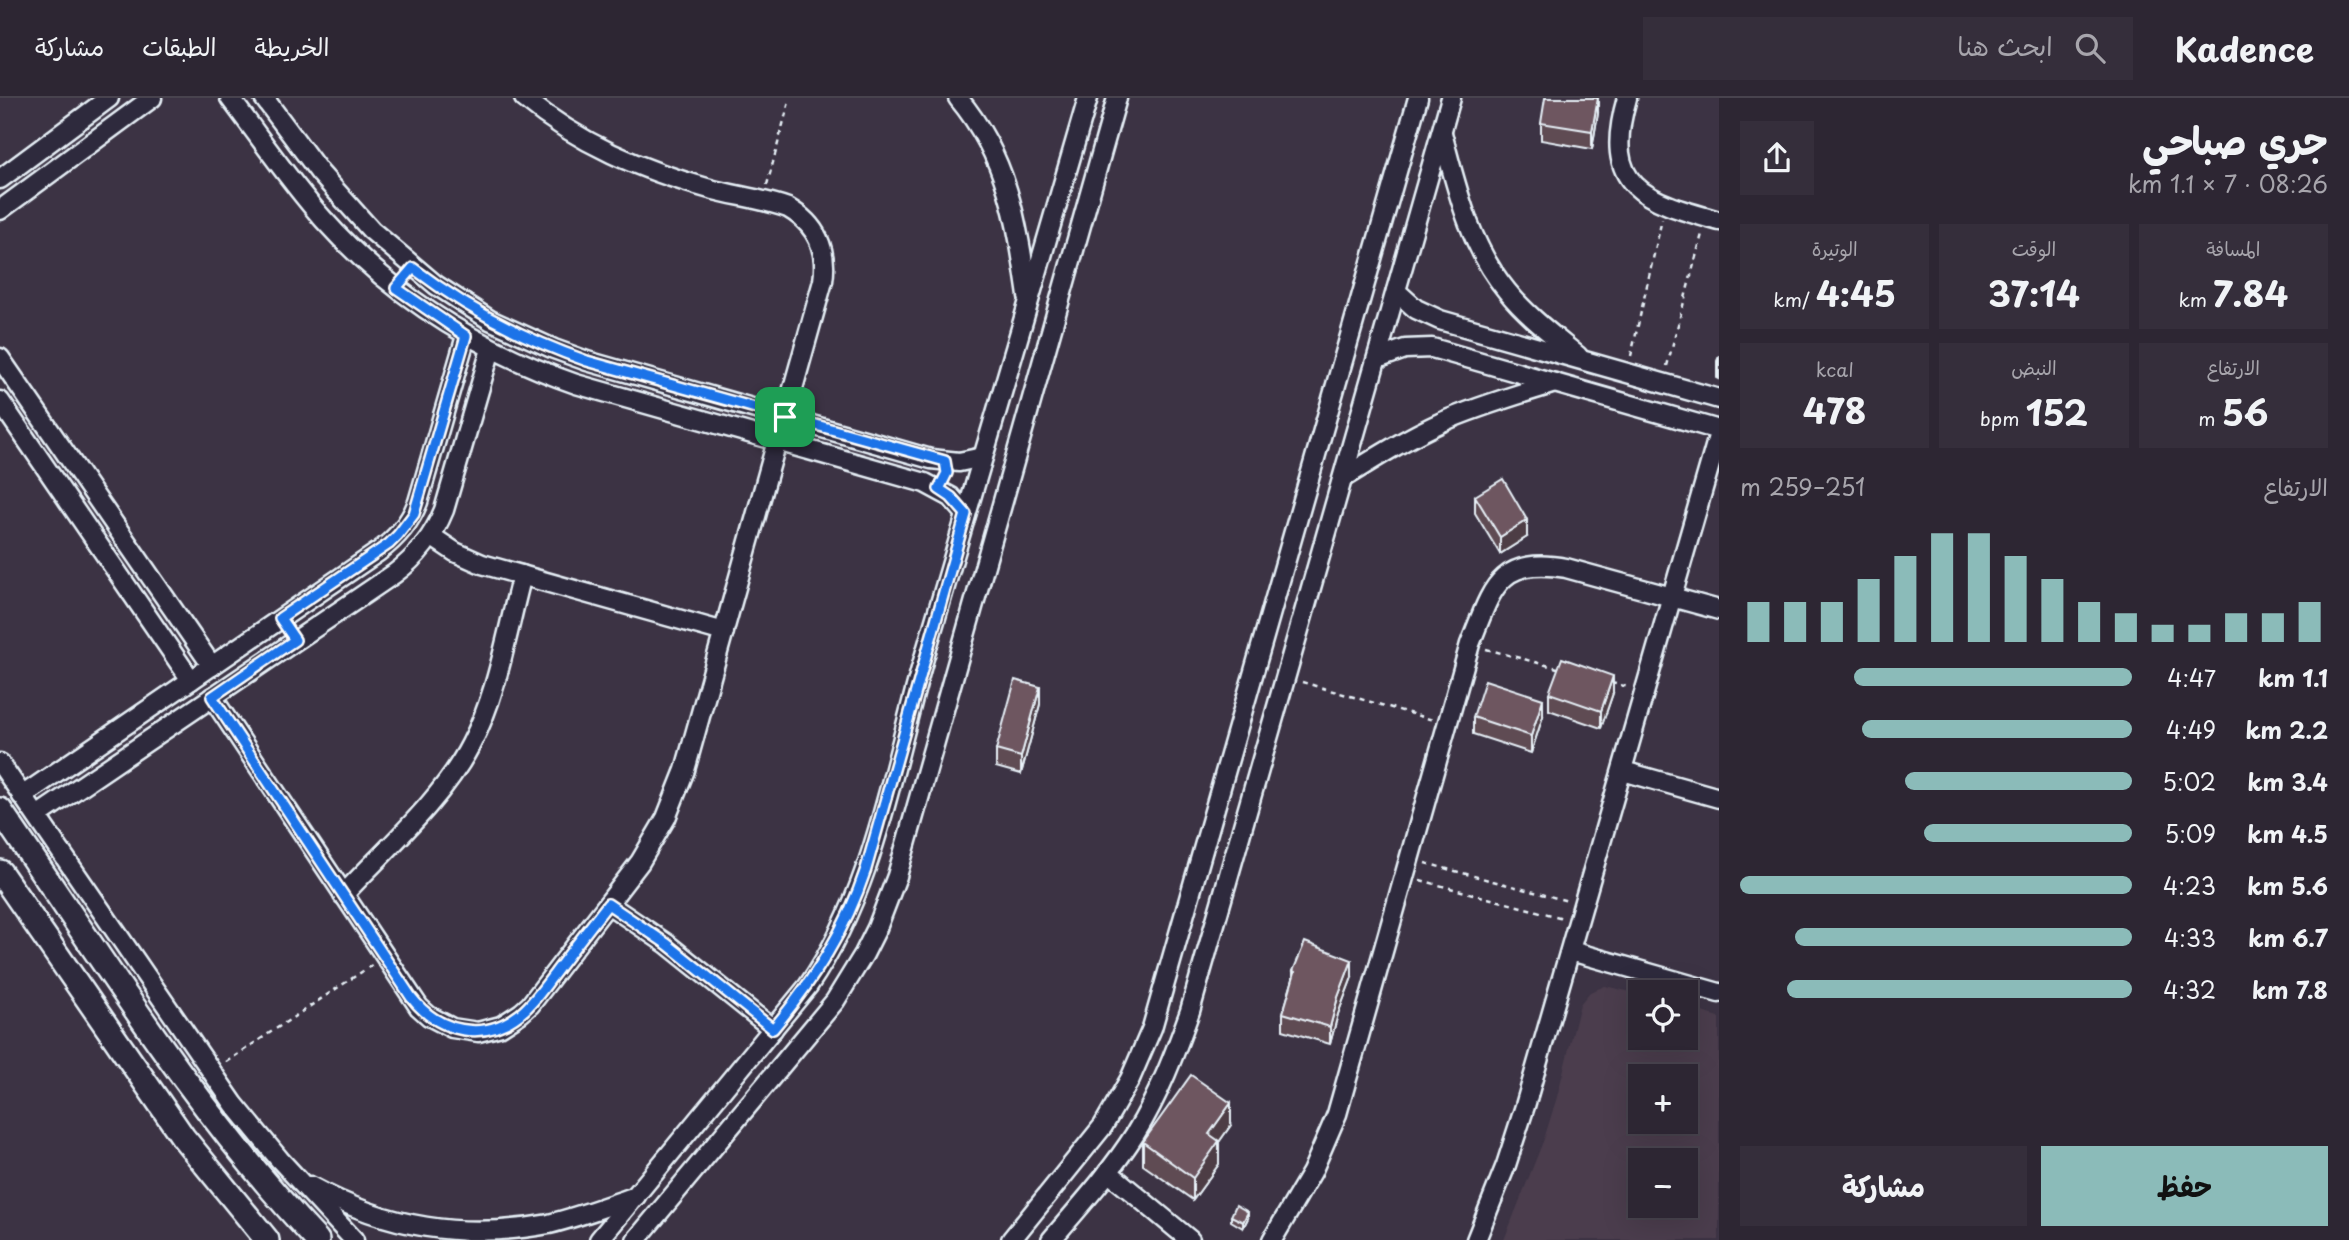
<!DOCTYPE html>
<html lang="ar">
<meta charset="utf-8">
<style>
:root{--surface:#2d2633;--page:#352e3b;--text:#f1f3f6;--muted:#a7a5ac;--line:#48434e;--accent:#8bbbb9}
body{margin:0;font-family:"Playpen Sans","Playpen Sans Arabic",sans-serif;background:var(--page);color:var(--text);direction:rtl;height:100vh;display:flex;flex-direction:column;font-size:26px;white-space:nowrap}
*{box-sizing:border-box;margin:0}
p{font-size:23px;color:var(--muted)}
.icon{flex:none;width:38px;height:38px;fill:none;stroke:currentColor;stroke-width:2;stroke-linecap:round;stroke-linejoin:round}
.map{position:relative;flex:1;overflow:hidden;direction:ltr}
.drawer{display:flex;flex-direction:column;background:var(--surface);width:630px}
.drawer>*{flex:none}
.tools{position:absolute;left:1628px;top:882px;display:grid;gap:14px}
.tools a{display:grid;place-items:center;width:70px;height:70px;border-radius:0px;background:var(--surface);box-shadow:0 7px 28px #0002,0 0 0 2px var(--line);font-size:35px}
.pin{position:absolute;display:grid;place-items:center;width:60px;height:60px;color:#fff;margin:-30px;border-radius:14px;box-shadow:0 4px 10px #0006}
.round{display:grid;place-items:center;flex:none;width:74px;height:74px;border-radius:0px;background:var(--page)}
.summary{display:flex;align-items:center;justify-content:space-between;height:119px;padding:0 21px}
h1{font-size:38px;font-weight:700;line-height:52px}
.metrics{display:grid;grid-template-columns:repeat(3,1fr);gap:10px;height:119px;padding:7px 21px}
.metrics div{display:grid;align-content:center;border-radius:0px;background:var(--page);text-align:center}
.metrics b{font-size:35px;font-weight:700}
.metrics small{font-size:19px;font-weight:400}
.metrics p{font-size:19px}
.chart{height:196px;padding:14px 21px}
.chart p{display:flex;justify-content:space-between}
.chart svg{width:100%;height:126px;margin-top:7px;stroke:var(--accent);stroke-width:6}
.primary-button{display:flex;gap:14px;margin-top:auto;padding:14px 21px}
.primary-button a{flex:1;height:80px;border-radius:0px;background:var(--accent);color:#111;font-size:28px;font-weight:700;line-height:80px;text-align:center}
.primary-button a+a{background:var(--page);color:var(--text)}
ul{padding:0 21px;list-style:none;font-size:23px}
li{display:grid;grid-template-columns:112px 84px 1fr;align-items:center;height:52px}
li i{height:18px;border-radius:9px;background:var(--accent)}
header{display:flex;align-items:center;gap:42px;box-sizing:border-box;height:98px;padding:0 35px;background:var(--surface);border-bottom:2px solid var(--line)}
header strong{font-size:33px}
nav{display:flex;gap:38px;margin-inline-start:auto;font-size:24px}
.search{width:490px;height:63px;background:var(--page);display:flex;align-items:center;gap:18px;box-sizing:border-box;padding:0 24px;border-radius:0px;color:var(--muted);font-size:26px}
main{display:flex;flex:1;min-height:0}
.map>svg:first-child{display:block}
</style>
<header>
<strong>Kadence</strong>
<div class="search"><svg class="icon" aria-label="search" viewBox="0 0 24 24"><circle cx="10" cy="10" r="6"/><path d="M15 15l6 6"/></svg>ابحث هنا</div>
<nav><a>الخريطة</a><a>الطبقات</a><a>مشاركة</a></nav>
</header>
<main>
<section class="drawer">
<div class="summary"><div><h1>جري صباحي</h1><p>08:26 · 7 × 1.1 km</p></div><a class="round"><svg class="icon" aria-label="share" viewBox="0 0 24 24"><path d="M12 15V3M7 8l5-5 5 5M5 13v7h14v-7"/></svg></a></div>
<div class="metrics">
<div><p>المسافة</p><b>7.84<small> km</small></b></div>
<div><p>الوقت</p><b>37:14</b></div>
<div><p>الوتيرة</p><b>4:45<small> /km</small></b></div>
</div>
<div class="metrics">
<div><p>الارتفاع</p><b>56<small> m</small></b></div>
<div><p>النبض</p><b>152<small> bpm</small></b></div>
<div><p>kcal</p><b>478</b></div>
</div>
<div class="chart"><p><span>الارتفاع</span>251–259 m</p>
<svg viewBox="0 0 160 44" preserveAspectRatio="none"><path d="M5 44V30M15 44V30M25 44V30M35 44V22M45 44V14M55 44V6M65 44V6M75 44V14M85 44V22M95 44V30M105 44V34M115 44V38M125 44V38M135 44V34M145 44V34M155 44V30"/></svg>
</div>
<ul>
<li><b>1.1 km</b>4:47<i style="width:71%"></i></li>
<li><b>2.2 km</b>4:49<i style="width:69%"></i></li>
<li><b>3.4 km</b>5:02<i style="width:58%"></i></li>
<li><b>4.5 km</b>5:09<i style="width:53%"></i></li>
<li><b>5.6 km</b>4:23<i style="width:100%"></i></li>
<li><b>6.7 km</b>4:33<i style="width:86%"></i></li>
<li><b>7.8 km</b>4:32<i style="width:88%"></i></li>
</ul>
<div class="primary-button"><a>حفظ</a><a>مشاركة</a></div>
</section>
<div class="map">
<svg width="1719" height="1142" viewBox="0 0 1719 1142">
<rect width="100%" height="100%" fill="#3c3344"/>
<filter id="ink" filterUnits="userSpaceOnUse"><feTurbulence type="fractalNoise" baseFrequency=".0143" numOctaves="2"/><feDisplacementMap in="SourceGraphic" scale="14" xChannelSelector="R" yChannelSelector="G"/><feConvolveMatrix kernelMatrix="1 2 1 2 8 2 1 2 1" color-interpolation-filters="sRGB"/></filter>
<g filter="url(#ink)">
<path fill="#4b3e4d" fill-rule="evenodd" d="M 1605,888 L 1640,896 L 1640,940 L 1685,940 L 1685,909 L 1719,919 L 1719,1142 L 1504,1142 L 1544,1041 L 1557,999 L 1580,906 L 1590,894 ZM 1640,978 L 1685,978 L 1685,1024 L 1640,1024 ZM 1640,1062 L 1685,1062 L 1685,1108 L 1640,1108 Z"/>
<g fill="none" stroke-linecap="round" stroke-linejoin="round">
<g stroke="#e8f1f8" stroke-width="23">
<g id="minor">
<path d="M 230,0 C 261,41 290,84 324,122 C 393,199 479,252 576,286 L 925,385 L 951,399 L 966,416"/>
<path d="M 264,0 L 320,75 L 371,132 L 436,187 L 490,222 L 554,251 L 587,263 L 931,361 L 959,364 L 983,359"/>
<path d="M 524,0 C 579,46 642,72 710,91 C 736,98 763,101 788,110 C 816,126 828,151 823,183 L 785,319"/>
<path d="M 958,0 C 1008,60 1017,123 1028,198"/>
<path d="M 1627,0 C 1601,90 1644,102 1719,123"/>
<path d="M 1442,35 C 1457,91 1469,147 1507,193 C 1527,218 1554,238 1578,258"/>
<path d="M 0,81 L 109,0"/>
<path d="M 0,112 L 152,0"/>
<path d="M 1396,193 L 1416,211 L 1440,222 L 1719,301"/>
<path d="M 0,260 L 212,568"/>
<path d="M 1377,261 L 1405,251 L 1432,250 L 1719,332"/>
<path d="M 0,303 L 191,582"/>
<path d="M 1343,380 C 1375,360 1407,340 1442,324 C 1478,308 1517,297 1555,285"/>
<path d="M 431,438 L 455,454 L 482,466 L 724,534"/>
<path d="M 212,599 L 419,909 L 429,918 L 452,930 L 478,934 L 501,928 L 521,915 L 530,907 L 640,764 L 666,720 L 685,672 L 777,343"/>
<path d="M 0,665 L 234,1006 L 280,1062 L 354,1142"/>
<path d="M 1623,673 L 1719,700"/>
<path d="M 22,698 L 378,454 C 397,440 410,425 418,404 L 466,238"/>
<path d="M 37,718 L 394,476 C 417,459 433,439 444,412 L 491,251"/>
<path d="M 343,797 C 385,752 443,701 471,646 C 498,595 507,533 522,477"/>
<path d="M 608,806 L 667,846 L 773,931"/>
<path d="M 1571,853 L 1719,895"/>
<path d="M 1108,1074 L 1190,1142"/>
<path d="M 310,1088 C 387,1130 463,1142 549,1126 C 578,1119 607,1108 636,1098"/>
<path d="M 599,1142 L 808,888 C 875,790 892,671 924,560 C 979,373 1034,187 1088,0"/>
<path d="M 636,1142 L 835,903 L 864,856 L 877,830 L 897,778 L 1117,0"/>
<path d="M 1011,1142 L 1103,1028 L 1130,981 L 1152,930 L 1418,0"/>
<path d="M 1051,1142 C 1080,1108 1111,1074 1135,1036 C 1159,997 1175,955 1190,913 L 1451,0"/>
<path d="M 1272,1142 L 1312,1074 L 1337,1016 L 1470,546 C 1492,492 1497,458 1566,470 L 1719,512"/>
<path d="M 1476,1142 L 1506,1067 L 1525,1008 L 1719,335"/>
</g>
</g>
<g stroke="#e8f1f8" stroke-width="28">
<g id="major">
<path d="M 0,712 C 100,857 196,1014 317,1142"/>
<path d="M 0,774 L 183,1039 L 267,1142"/>
</g>
</g>
<g stroke="#e8f1f8" stroke-width="2.5" stroke-dasharray="5 5" stroke-linecap="butt">
<path d="M 767,87 L 790,0"/>
<path d="M 1631,258 L 1662,121"/>
<path d="M 1667,268 L 1702,136"/>
<path d="M 1486,551 L 1561,571"/>
<path d="M 1302,584 L 1433,622"/>
<path d="M 1611,585 L 1629,589"/>
<path d="M 1425,765 L 1568,803"/>
<path d="M 1420,782 L 1563,820"/>
<path d="M 226,964 L 372,867"/>
</g>
<use href="#minor" stroke="#2f2a3d" stroke-width="18"/>
<use href="#major" stroke="#2f2a3d" stroke-width="23"/>
</g>
<g fill="#5f4b53" stroke="#e8f1f8" stroke-width="2">
<path d="M 1598,15 L 1592,51 L 1541,42 L 1541,25 Z"/>
<path d="M 1719,258 L 1719,281 L 1717,280 L 1717,263 Z"/>
<path d="M 1475,398 L 1527,439 L 1500,456 L 1475,415 Z"/>
<path d="M 1549,595 L 1613,595 L 1601,630 L 1549,612 Z"/>
<path d="M 1040,606 L 1021,676 L 996,669 L 996,652 Z"/>
<path d="M 1543,618 L 1531,655 L 1473,636 L 1473,619 Z"/>
<path d="M 1293,873 L 1352,879 L 1338,916 L 1330,946 L 1283,932 L 1283,915 L 1293,881 Z"/>
<path d="M 1231,1027 L 1219,1044 L 1219,1066 L 1193,1102 L 1143,1067 L 1143,1044 Z"/>
<path d="M 1231,1118 L 1248,1120 L 1243,1130 L 1231,1123 Z"/>
</g>
<g fill="#4d3d44" stroke="#e8f1f8" stroke-width="2">
<path d="M 1598,0 L 1598,15 L 1592,51 L 1592,33 Z"/>
<path d="M 1527,422 L 1527,439 L 1500,456 L 1500,439 Z"/>
<path d="M 1613,578 L 1613,595 L 1601,630 L 1601,613 Z"/>
<path d="M 1040,589 L 1040,606 L 1021,676 L 1021,659 Z"/>
<path d="M 1543,601 L 1543,618 L 1531,655 L 1531,638 Z"/>
<path d="M 1352,862 L 1352,879 L 1338,916 L 1330,946 L 1330,929 L 1338,899 Z"/>
<path d="M 1231,1005 L 1231,1027 L 1219,1044 L 1219,1066 L 1193,1102 L 1193,1080 L 1209,1036 Z"/>
<path d="M 1248,1114 L 1248,1120 L 1243,1130 L 1243,1124 Z"/>
</g>
<g fill="#6e5761" stroke="#e8f1f8" stroke-width="2">
<path d="M 1545,0 L 1598,0 L 1592,33 L 1541,25 Z"/>
<path d="M 1503,381 L 1527,422 L 1500,439 L 1475,398 Z"/>
<path d="M 1562,560 L 1613,578 L 1601,613 L 1549,595 Z"/>
<path d="M 1015,582 L 1040,589 L 1021,659 L 996,652 Z"/>
<path d="M 1485,582 L 1543,601 L 1531,638 L 1473,619 Z"/>
<path d="M 1305,844 L 1352,862 L 1338,899 L 1330,929 L 1283,915 L 1295,874 L 1293,873 Z"/>
<path d="M 1191,977 L 1231,1005 L 1209,1036 L 1219,1043 L 1193,1080 L 1143,1044 Z"/>
<path d="M 1236,1107 L 1248,1114 L 1243,1124 L 1231,1118 Z"/>
</g>
</g>
<g fill="none" stroke-linecap="round" stroke-linejoin="round" filter="url(#ink)">
<g stroke="#fff" stroke-width="14">
<path id="route" d="M 413,170 C 467,211 523,241 587,263 L 945,363 L 947,375 L 939,391 L 951,399 L 966,416 L 866,771 C 845,834 815,880 773,931 L 667,846 L 608,806 C 590,829 572,852 555,875 C 544,889 534,905 520,916 C 483,945 438,934 411,899 L 212,599 L 295,542 L 280,520 L 389,446 L 398,437 L 414,416 L 466,238 L 396,190 Z"/>
</g>
<use href="#route" stroke="#1a73e8" stroke-width="9"/>
</g>
</svg>
<div class="tools">
<a><svg class="icon" aria-label="locate" viewBox="0 0 24 24"><circle cx="12" cy="12" r="6"/><path d="M12 2v4M12 18v4M2 12h4M18 12h4"/></svg></a>
<a>+</a>
<a>−</a>
</div>
<div class="pin" style="left:785px;top:319px;background:#1e9e55"><svg class="icon" aria-label="arrive" viewBox="0 0 24 24"><path d="M6 21V4h12l-3 4 3 4H6"/></svg></div>
</div>
</main>
